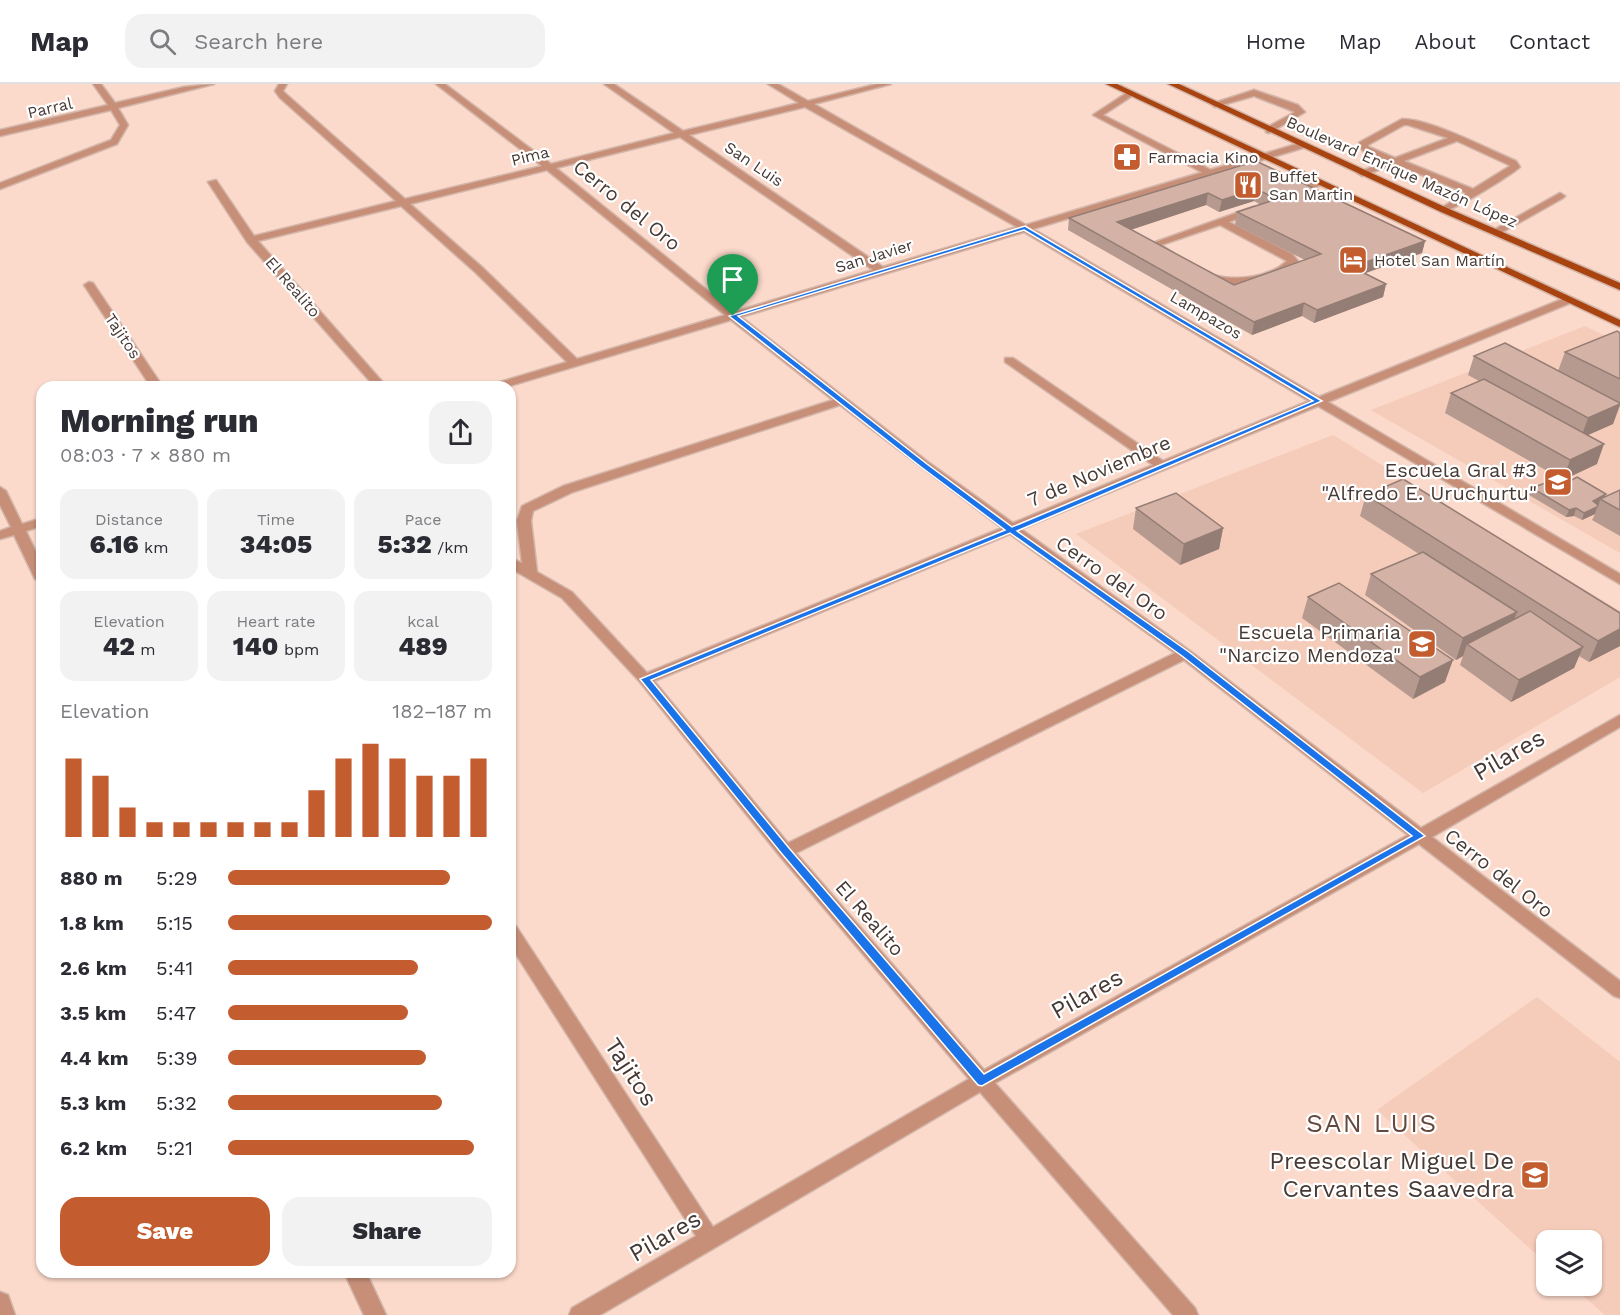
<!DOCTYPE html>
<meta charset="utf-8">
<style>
:root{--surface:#fff;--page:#f2f2f3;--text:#2b2b33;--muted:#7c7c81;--line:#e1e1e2;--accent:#c35c2f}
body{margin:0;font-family:"Work Sans",sans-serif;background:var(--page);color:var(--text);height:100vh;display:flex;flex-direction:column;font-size:22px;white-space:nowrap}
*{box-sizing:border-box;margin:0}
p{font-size:20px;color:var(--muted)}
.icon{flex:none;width:33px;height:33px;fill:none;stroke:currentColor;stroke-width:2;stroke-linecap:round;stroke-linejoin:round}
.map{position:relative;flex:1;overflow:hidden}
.drawer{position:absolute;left:36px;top:297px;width:480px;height:897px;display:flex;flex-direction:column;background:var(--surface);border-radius:18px;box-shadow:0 2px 4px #0004}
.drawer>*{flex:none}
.fabs{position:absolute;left:1536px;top:1146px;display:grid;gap:12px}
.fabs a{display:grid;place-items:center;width:66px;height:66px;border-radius:12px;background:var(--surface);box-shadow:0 2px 4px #0004;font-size:30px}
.pin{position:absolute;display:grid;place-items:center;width:51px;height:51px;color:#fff;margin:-62px -26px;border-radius:50% 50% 50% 0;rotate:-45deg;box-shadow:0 0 6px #0007}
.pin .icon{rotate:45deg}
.round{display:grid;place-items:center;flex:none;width:63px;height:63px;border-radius:18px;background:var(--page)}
.headline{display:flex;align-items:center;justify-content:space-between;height:102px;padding:0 24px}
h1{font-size:33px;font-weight:800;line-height:45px}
.metrics{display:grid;grid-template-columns:repeat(3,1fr);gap:9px;height:102px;padding:6px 24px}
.metrics div{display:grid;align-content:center;border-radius:15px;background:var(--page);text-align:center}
.metrics b{font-size:26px;font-weight:800}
.metrics small{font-size:16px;font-weight:400}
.metrics p{font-size:16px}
.chart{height:168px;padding:12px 24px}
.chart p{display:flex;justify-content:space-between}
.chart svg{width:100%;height:108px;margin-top:6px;stroke:var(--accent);stroke-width:6}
.cta{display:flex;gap:12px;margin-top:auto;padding:12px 24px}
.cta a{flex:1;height:69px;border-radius:18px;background:var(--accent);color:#fff;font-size:24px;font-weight:800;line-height:69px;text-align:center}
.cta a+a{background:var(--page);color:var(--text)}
ul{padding:0 24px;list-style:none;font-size:20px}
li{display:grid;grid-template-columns:96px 72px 1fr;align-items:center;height:45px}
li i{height:15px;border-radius:8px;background:var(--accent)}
header{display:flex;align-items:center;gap:36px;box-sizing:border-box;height:84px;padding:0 30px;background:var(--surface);border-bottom:2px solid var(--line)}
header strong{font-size:28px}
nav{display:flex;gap:33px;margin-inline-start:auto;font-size:21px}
.search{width:420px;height:54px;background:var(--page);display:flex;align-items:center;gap:15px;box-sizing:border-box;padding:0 21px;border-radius:18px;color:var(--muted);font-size:22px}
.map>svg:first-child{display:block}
</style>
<header>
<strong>Map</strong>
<div class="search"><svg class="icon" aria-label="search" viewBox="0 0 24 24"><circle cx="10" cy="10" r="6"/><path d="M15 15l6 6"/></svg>Search here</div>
<nav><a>Home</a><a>Map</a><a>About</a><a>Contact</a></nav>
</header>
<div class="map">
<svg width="1620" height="1231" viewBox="0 0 1620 1231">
<rect width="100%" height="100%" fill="#fbd9cb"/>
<g fill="#f5cbba">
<path d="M 1585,242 L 1620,259 L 1620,469 L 1371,326 Z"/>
<path d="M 1333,351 L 1620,527 L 1620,593 L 1423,709 L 1076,450 Z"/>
<path d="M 1537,913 L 1620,978 L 1620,1231 L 1605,1231 L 1572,1202 L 1592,1202 L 1592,1156 L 1546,1156 L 1546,1179 L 1377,1026 Z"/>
</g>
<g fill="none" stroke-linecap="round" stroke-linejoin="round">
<g stroke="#d3b6aa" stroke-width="3">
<g id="service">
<path d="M 1254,6 L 1298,21 L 1305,28 L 1269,49 L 1266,48 L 1266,44 L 1295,28 L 1254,12 L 1215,23 L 1211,20 Z"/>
<path d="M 1128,8 L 1135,10 L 1103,31 L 1213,87 L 1213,91 L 1207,91 L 1093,31 Z"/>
<path d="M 1402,35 C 1431,35 1488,65 1516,77 L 1520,83 C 1510,92 1450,129 1441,128 L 1441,124 L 1466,109 L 1395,80 L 1362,92 L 1357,89 L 1387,77 L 1363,67 L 1358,60 L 1360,58 ZM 1404,41 L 1408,41 L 1448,54 L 1395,74 L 1369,63 L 1368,61 ZM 1457,57 L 1509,81 L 1510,82 L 1473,105 L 1404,77 Z"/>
<path d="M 1318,96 L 1323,99 L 1321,101 L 1294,111 L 1289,108 Z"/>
<path d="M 1560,109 L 1565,112 L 1563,114 L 1499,150 L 1490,148 Z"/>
<path d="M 1253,123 L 1261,125 L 1229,138 L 1292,170 L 1298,177 L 1293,184 C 1269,194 1230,214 1207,194 L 1212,191 C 1236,197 1268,194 1287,177 L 1220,141 L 1161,161 L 1173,169 L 1173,173 C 1163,175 1155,168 1150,160 Z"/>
</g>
</g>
<g stroke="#d3b6aa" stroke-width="3">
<g id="minor">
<path d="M 93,0 L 101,0 L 115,19 L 184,3 L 214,0 L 118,24 L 128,41 L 117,60 L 0,105 L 0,99 L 111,56 L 120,41 L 111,26 L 0,52 L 0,46 L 108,21 Z"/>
<path d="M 279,0 L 287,0 L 283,7 L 286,10 L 405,115 L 542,82 L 436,0 L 445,0 L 551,80 L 674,49 L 604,0 L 614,0 L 683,47 L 799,19 L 768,0 L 778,0 L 808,17 L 877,0 L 891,0 L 814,20 L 1026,141 L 1300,59 L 1306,59 L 1306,63 L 1033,145 L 1319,313 L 1565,214 L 1573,214 L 1573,218 L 1328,318 L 1620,490 L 1620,500 L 1318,322 L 1021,445 L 1190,567 L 1421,744 L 1620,631 L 1620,643 L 1432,753 L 1620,897 L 1620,914 L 1614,912 L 1419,760 L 995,999 L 1195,1224 L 1198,1231 L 1173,1231 L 980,1008 L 600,1231 L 569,1231 L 572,1224 L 696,1152 L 510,861 L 510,840 L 516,842 L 713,1143 L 969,995 L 779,771 L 640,598 L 562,514 L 510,484 L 510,474 L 522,479 L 517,437 L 522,422 L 563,402 L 833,316 L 731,236 L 506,303 L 488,303 L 490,301 L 567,278 L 475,188 L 401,122 L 258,157 L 387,303 L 375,303 L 247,158 L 208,98 L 216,96 L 254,152 L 396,117 L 280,14 L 275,7 ZM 805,23 L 1017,143 L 883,183 L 689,51 ZM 680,53 L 873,186 L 734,228 L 556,84 ZM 547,86 L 725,231 L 577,275 L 483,184 L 410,120 ZM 1024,148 L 1309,317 L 1163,377 L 1013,274 L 1005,274 L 1005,278 L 1153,381 L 1013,439 L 928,378 L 741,233 ZM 840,321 L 1002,444 L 647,589 L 572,508 L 537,488 L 531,437 L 533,427 L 573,408 ZM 1010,450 L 1175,569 L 788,759 L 654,597 ZM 1184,576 L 1408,751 L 984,986 L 796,769 Z"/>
<path d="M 89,198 L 93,199 L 163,303 L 151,303 L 84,201 Z"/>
<path d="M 0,403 L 6,407 L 22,440 L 42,434 L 42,442 L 26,447 L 42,481 L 42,499 L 35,495 L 14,451 L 0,455 L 0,447 L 11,443 L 0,421 Z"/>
<path d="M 344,1188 L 366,1188 L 386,1231 L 364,1231 Z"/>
<path d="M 0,1208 L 8,1211 L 15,1231 L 0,1231 Z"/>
</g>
</g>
<g stroke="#d3b6aa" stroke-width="3">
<g id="primary">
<path d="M 1106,0 L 1117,0 L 1620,236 L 1620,243 Z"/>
<path d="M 1168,0 L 1179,0 L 1447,124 L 1620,199 L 1620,206 L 1441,128 Z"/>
</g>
</g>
<use href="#service" fill="#c88f78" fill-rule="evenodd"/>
<use href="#minor" fill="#c88f78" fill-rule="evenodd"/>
<use href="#primary" fill="#a9430f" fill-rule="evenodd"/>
</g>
<g fill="#b69a8f" fill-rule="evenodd">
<path d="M 1256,77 L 1425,157 L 1422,169 L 1365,189 L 1386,200 L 1383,213 L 1314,239 L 1302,232 L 1252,251 L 1068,146 L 1069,134 ZM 1254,117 L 1261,121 L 1237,128 L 1235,141 L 1305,176 L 1234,201 L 1130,146 L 1206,121 L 1219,128 Z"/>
<path d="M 1620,249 L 1620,322 L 1613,340 L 1588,351 L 1597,380 L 1563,396 L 1445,329 L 1451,309 L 1479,297 L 1468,291 L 1474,272 L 1558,287 L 1565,268 Z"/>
<path d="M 1563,401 L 1605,413 L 1620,406 L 1620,452 L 1592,436 L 1595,430 L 1582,436 L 1574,432 L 1566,433 L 1529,411 L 1532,404 Z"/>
<path d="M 1366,411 L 1620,529 L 1620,562 L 1589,578 L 1579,572 L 1574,584 L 1511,618 L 1460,581 L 1463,572 L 1456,576 L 1365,511 L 1371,490 L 1419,470 L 1360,432 Z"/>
<path d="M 1136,424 L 1223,444 L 1219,465 L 1180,481 L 1133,445 Z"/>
<path d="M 1308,513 L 1445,598 L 1413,615 L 1302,534 Z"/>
</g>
<g fill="#947d74">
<path d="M 1256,105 L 1254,117 L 1219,128 L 1222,116 Z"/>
<path d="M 1208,109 L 1206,121 L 1115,151 L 1117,138 Z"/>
<path d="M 1425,157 L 1422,169 L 1349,195 L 1352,183 Z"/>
<path d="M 1386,200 L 1383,213 L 1314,239 L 1317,226 Z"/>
<path d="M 1304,219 L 1302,232 L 1252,251 L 1254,238 Z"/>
<path d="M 1620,320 L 1613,340 L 1581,354 L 1588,334 Z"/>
<path d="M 1604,360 L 1597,380 L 1563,396 L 1570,376 Z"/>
<path d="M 1606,410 L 1603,416 L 1600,415 L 1599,420 L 1591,424 L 1593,417 Z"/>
<path d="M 1597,423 L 1595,430 L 1582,436 L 1584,429 Z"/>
<path d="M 1576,424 L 1574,432 L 1566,433 L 1569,426 Z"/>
<path d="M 1223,444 L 1219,465 L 1180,481 L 1184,460 Z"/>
<path d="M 1517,528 L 1509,549 L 1467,560 L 1463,572 L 1456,576 L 1463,554 Z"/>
<path d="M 1620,545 L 1620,562 L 1589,578 L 1598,557 Z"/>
<path d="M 1583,563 L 1574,584 L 1511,618 L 1519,596 Z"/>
<path d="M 1453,576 L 1445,598 L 1413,615 L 1420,593 Z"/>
</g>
<g fill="#d4b3a6" stroke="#947d74" stroke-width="1.5" fill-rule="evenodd">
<path d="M 1256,77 L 1425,157 L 1352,183 L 1386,200 L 1317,226 L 1304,219 L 1254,238 L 1069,134 ZM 1256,105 L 1277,115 L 1237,128 L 1321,170 L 1234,201 L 1117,138 L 1208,109 L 1222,116 Z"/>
<path d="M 1617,247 L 1620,249 L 1620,295 L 1565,268 Z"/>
<path d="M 1505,259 L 1620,319 L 1620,320 L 1588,334 L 1474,272 Z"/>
<path d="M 1484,295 L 1604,360 L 1570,376 L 1451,309 Z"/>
<path d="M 1577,393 L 1606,410 L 1593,417 L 1598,421 L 1597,423 L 1584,429 L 1576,424 L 1569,426 L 1532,404 L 1553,396 L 1563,401 Z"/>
<path d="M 1403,395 L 1620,529 L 1620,545 L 1598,557 L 1366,411 Z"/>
<path d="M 1620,406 L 1620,426 L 1600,415 Z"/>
<path d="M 1176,409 L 1223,444 L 1184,460 L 1136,424 Z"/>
<path d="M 1423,468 L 1517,528 L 1463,554 L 1371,490 Z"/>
<path d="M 1339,499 L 1453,576 L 1420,593 L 1308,513 Z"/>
<path d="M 1530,527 L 1583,563 L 1519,596 L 1467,560 Z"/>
</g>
<path fill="#1a73e8" stroke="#fff" stroke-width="1.5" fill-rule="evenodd" d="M 1025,142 L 1322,317 L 1017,447 L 1189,568 L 1425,752 L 982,1002 L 978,1001 L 782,770 L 640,595 L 1005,446 L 921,383 L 729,232 ZM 1024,146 L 1313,317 L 1012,443 L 927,380 L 738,232 ZM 1010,449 L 1182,572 L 1412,752 L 984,990 L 789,764 L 651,596 Z"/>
<defs>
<g id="pharmacy-square" transform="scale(1.5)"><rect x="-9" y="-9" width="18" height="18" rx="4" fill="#c35c2f" stroke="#fff"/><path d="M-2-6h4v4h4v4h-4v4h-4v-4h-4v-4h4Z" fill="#fff"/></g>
<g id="restaurant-square" transform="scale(1.5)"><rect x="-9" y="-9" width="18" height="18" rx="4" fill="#c35c2f" stroke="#fff"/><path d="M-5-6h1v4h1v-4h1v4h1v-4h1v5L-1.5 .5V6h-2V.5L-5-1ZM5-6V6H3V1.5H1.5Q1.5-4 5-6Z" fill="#fff"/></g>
<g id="hotel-square" transform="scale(1.5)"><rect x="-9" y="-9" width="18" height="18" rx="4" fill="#c35c2f" stroke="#fff"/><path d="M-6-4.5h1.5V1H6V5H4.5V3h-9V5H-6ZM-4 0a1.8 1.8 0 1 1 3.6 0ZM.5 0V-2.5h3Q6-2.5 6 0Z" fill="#fff"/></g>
<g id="school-square" transform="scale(1.5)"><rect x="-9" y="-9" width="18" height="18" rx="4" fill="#c35c2f" stroke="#fff"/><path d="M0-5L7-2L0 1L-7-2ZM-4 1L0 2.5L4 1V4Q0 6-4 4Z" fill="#fff"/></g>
</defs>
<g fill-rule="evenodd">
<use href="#pharmacy-square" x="1127" y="73"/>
<use href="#restaurant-square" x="1248" y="101"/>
<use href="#hotel-square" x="1353" y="176"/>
<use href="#school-square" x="1558" y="398"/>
<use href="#school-square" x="1422" y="560"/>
<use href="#school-square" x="1535" y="1091"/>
</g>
<g text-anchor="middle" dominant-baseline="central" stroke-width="4.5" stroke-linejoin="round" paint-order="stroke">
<g font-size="16" fill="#473934" stroke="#fff">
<text transform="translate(50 24) rotate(-13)">Parral</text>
<text transform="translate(530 72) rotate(-14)">Pima</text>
<text transform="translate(754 80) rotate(34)">San Luis</text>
<text transform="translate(1402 88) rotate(24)">Boulevard Enrique Mazón López</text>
<text transform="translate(874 172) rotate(-17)">San Javier</text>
<text transform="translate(293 203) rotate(49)">El Realito</text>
<text transform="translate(1206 231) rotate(30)">Lampazos</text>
<text transform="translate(123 252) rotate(56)">Tajitos</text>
</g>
<g font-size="16" fill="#473934" stroke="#fff" text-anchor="start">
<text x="1148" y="73">Farmacia Kino</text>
<text x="1269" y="92">Buffet<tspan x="1269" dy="18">San Martin</tspan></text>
<text x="1374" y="176">Hotel San Martín</text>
</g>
<g font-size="20" fill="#473934" stroke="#fff">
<text transform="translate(627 121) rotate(39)">Cerro del Oro</text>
<text transform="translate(1099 387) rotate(-23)">7 de Noviembre</text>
<text transform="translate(1112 494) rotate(35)">Cerro del Oro</text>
<text transform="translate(1499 789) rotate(38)">Cerro del Oro</text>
<text transform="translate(870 834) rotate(49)">El Realito</text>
</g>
<g font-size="20" fill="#473934" stroke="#fff" text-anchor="end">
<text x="1537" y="386">Escuela Gral #3<tspan x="1537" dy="23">"Alfredo E. Uruchurtu"</tspan></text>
<text x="1401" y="548">Escuela Primaria<tspan x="1401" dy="23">"Narcizo Mendoza"</tspan></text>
</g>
<g font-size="24" fill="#473934" stroke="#fff">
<text transform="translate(1509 671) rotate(-30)">Pilares</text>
<text transform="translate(1087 910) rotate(-29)">Pilares</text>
<text transform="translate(631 988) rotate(57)">Tajitos</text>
<text transform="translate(665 1152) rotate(-30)">Pilares</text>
</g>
<g font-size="24" fill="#473934" stroke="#fff" text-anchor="end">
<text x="1514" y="1077">Preescolar Miguel De<tspan x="1514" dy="28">Cervantes Saavedra</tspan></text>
</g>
<g font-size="26" letter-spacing="1.5" fill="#66493e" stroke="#fff">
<text x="1372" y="1039">SAN LUIS</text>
</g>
</g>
</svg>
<div class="fabs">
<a><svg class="icon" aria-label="layers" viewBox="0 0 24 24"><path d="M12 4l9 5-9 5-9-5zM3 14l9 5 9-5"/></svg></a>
</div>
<div class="pin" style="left:733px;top:232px;background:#1e9e55"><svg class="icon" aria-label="arrive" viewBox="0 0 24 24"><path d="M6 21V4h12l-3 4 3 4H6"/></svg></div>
<section class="drawer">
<div class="headline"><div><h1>Morning run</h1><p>08:03 · 7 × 880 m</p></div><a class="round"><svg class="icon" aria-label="share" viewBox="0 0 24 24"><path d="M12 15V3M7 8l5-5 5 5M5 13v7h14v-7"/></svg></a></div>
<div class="metrics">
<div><p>Distance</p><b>6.16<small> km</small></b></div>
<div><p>Time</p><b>34:05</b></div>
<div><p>Pace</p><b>5:32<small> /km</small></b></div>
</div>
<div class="metrics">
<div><p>Elevation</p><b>42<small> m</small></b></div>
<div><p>Heart rate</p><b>140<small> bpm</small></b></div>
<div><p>kcal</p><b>489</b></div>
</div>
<div class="chart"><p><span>Elevation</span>182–187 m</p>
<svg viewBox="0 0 160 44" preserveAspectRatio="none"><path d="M5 44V12M15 44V19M25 44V32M35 44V38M45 44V38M55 44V38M65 44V38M75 44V38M85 44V38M95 44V25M105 44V12M115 44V6M125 44V12M135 44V19M145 44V19M155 44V12"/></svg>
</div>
<ul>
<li><b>880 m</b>5:29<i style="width:84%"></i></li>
<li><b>1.8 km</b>5:15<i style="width:100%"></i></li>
<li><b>2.6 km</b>5:41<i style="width:72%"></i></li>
<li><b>3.5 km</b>5:47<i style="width:68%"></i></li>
<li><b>4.4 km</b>5:39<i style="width:75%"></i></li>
<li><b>5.3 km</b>5:32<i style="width:81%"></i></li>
<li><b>6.2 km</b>5:21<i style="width:93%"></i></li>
</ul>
<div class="cta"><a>Save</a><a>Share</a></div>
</section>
</div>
